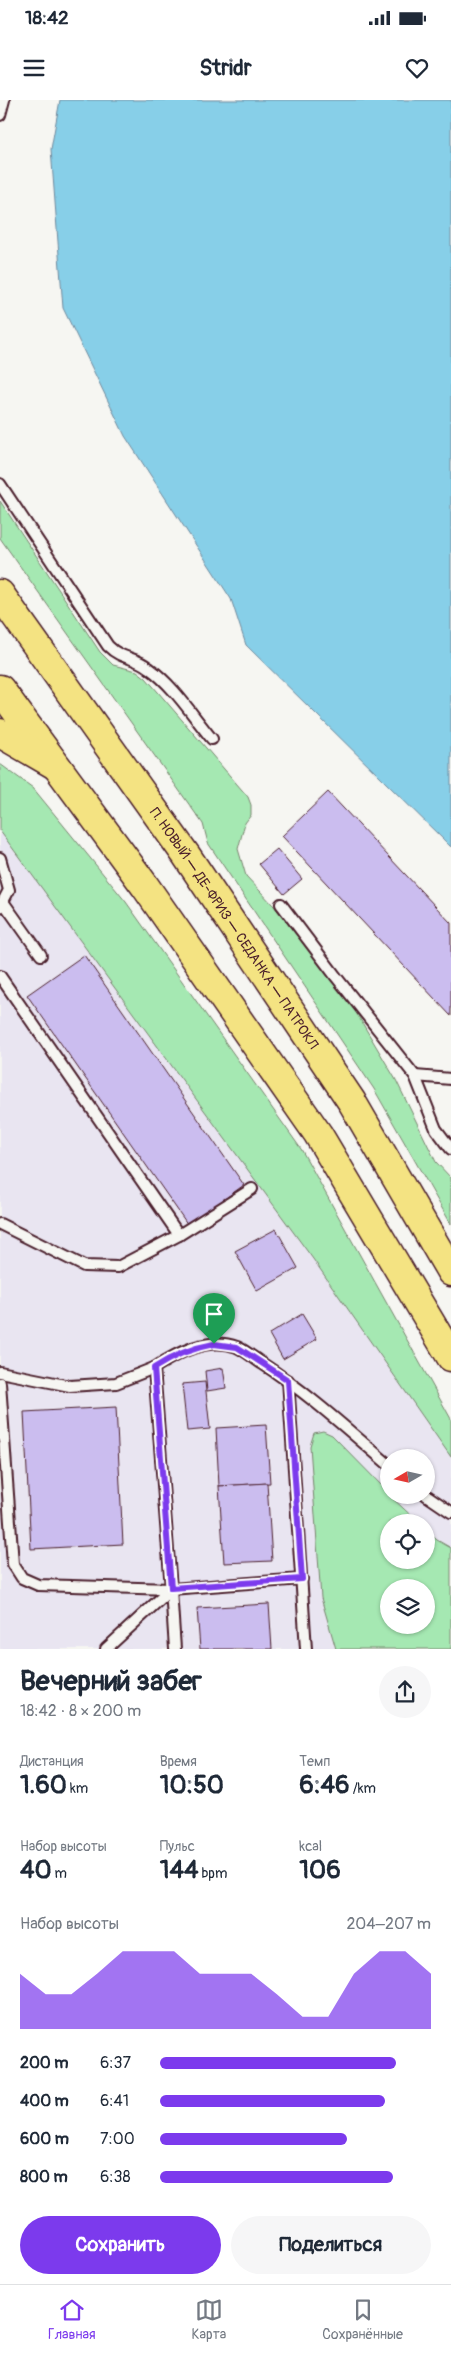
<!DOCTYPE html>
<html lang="ru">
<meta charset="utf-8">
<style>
:root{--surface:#fff;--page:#f6f6f7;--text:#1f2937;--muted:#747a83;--line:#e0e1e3;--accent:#7c3aed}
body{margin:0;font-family:Pangolin,sans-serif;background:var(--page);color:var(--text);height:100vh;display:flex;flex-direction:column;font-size:19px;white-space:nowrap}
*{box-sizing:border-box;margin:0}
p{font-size:16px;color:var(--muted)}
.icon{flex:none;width:28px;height:28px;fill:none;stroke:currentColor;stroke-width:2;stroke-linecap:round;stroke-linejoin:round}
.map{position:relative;height:1549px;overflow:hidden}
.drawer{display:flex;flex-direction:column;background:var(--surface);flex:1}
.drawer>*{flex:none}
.needle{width:32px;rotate:261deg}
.buttons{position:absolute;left:380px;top:1349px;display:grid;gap:10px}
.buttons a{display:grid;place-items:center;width:55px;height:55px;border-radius:50%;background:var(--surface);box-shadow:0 1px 4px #0004;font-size:25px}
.pin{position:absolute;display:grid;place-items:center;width:42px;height:42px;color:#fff;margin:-51px -21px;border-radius:50% 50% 50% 0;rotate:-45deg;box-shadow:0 0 5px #0007}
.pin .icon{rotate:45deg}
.round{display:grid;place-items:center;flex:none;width:52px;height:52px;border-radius:26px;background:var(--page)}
.overview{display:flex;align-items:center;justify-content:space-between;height:85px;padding:0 20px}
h1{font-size:28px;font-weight:700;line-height:38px}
.figures{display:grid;grid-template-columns:repeat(3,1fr);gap:8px;height:85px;padding:5px 20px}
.figures div{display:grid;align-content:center}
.figures b{font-size:25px;font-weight:700}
.figures small{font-size:14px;font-weight:400}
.figures p{font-size:14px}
.chart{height:140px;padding:10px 20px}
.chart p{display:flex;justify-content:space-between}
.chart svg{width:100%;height:90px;margin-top:5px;fill:var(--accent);opacity:.7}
.action{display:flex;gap:10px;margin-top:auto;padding:10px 20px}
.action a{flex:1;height:58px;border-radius:30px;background:var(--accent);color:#fff;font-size:20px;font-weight:700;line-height:58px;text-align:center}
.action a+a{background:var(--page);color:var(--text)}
ul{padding:0 20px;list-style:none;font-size:16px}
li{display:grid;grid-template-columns:80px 60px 1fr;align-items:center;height:38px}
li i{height:12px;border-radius:6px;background:var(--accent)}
.status{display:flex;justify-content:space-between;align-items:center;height:35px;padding:0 25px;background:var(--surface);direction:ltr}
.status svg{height:14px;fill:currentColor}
header{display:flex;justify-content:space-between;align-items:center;height:65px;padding:0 20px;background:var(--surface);font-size:22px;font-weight:700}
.menu{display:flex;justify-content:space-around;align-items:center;height:70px;border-top:1px solid var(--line);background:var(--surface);font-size:14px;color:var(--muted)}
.menu a{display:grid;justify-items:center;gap:2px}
.menu .active{color:var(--accent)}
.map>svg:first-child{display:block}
</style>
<div class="status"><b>18:42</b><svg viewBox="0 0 49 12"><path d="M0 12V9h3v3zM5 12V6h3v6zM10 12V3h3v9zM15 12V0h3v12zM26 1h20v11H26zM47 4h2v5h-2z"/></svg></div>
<header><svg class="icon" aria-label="menu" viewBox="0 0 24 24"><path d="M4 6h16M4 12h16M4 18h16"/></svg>Stridr<svg class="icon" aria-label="heart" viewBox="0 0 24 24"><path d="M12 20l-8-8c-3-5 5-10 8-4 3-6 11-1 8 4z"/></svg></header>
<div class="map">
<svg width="451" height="1549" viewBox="0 0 451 1549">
<rect width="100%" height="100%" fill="#f6f6f2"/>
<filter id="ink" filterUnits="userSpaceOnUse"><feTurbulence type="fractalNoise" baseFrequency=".02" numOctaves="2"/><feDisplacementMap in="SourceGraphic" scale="10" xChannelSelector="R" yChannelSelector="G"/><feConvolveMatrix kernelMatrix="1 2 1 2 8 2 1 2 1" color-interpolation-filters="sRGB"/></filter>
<g filter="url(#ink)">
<path fill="#e9e5f1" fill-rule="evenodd" d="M 0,725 L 314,1157 L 451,1352 L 451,1549 L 0,1549 ZM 389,1358 L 426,1358 L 426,1395 L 389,1395 ZM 389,1422 L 426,1422 L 426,1460 L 389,1460 ZM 389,1488 L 426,1488 L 426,1525 L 389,1525 Z"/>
<g fill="#a5e8b2" stroke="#78846e" fill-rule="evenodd">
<path d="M 0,401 L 100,552 L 113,565 L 137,571 L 146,578 L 248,697 L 251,705 L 251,715 L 245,723 L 238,749 L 246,776 L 274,806 L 354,909 L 396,980 L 436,1062 L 451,1078 L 451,1124 L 374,989 L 208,743 L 203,724 L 0,438 Z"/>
<path d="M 0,664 L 33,688 L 126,802 L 301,1049 L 451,1319 L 451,1357 L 313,1159 L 0,731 Z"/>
<path d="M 323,1331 L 332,1335 L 389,1393 L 389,1395 L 418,1422 L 389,1422 L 389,1460 L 426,1460 L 426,1430 L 437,1440 L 451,1448 L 451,1549 L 336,1549 L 321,1498 L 310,1346 L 314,1333 ZM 389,1488 L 426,1488 L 426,1525 L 389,1525 Z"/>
</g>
<path fill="#87cfe8" stroke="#6f899c" d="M 60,0 L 451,0 L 451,747 L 246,545 L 231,499 L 125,336 L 63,208 L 51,49 Z"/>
<g fill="#cbbdef" stroke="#4a1f2b">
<path d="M 328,692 L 451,823 L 451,916 L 282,736 Z"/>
<path d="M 277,749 L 302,779 L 284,794 L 259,764 Z"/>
<path d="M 84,855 L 244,1085 L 188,1125 L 27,895 Z"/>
<path d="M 276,1129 L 298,1168 L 257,1191 L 235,1151 Z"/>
<path d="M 302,1214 L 317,1239 L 283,1259 L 269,1234 Z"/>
<path d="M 223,1268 L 226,1288 L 207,1291 L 205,1271 Z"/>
<path d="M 205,1282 L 210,1329 L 187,1331 L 182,1284 Z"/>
<path d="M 116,1307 L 123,1444 L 31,1449 L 24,1312 Z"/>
<path d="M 266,1325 L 270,1383 L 219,1386 L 216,1328 Z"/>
<path d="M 267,1383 L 272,1461 L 224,1463 L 219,1386 Z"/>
<path d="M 269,1504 L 272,1549 L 200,1549 L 197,1508 Z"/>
</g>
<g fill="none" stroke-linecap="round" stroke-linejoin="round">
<g stroke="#4a1f2b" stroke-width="14">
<g id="lane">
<path d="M 0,15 L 4,0"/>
<path d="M 0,384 L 108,546 C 122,560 134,556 149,568 C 174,586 192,615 212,639"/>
<path d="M 0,758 L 9,790 L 0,807"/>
<path d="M 4,803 L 41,855"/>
<path d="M 281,804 L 337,878 L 415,976 L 436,1029 L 451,1049"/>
<path d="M 0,876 L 179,1135"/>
<path d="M 415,976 L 451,979"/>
<path d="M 0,1124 L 84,1166 L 118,1167 L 179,1135 L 252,1089"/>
<path d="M 0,1272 L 70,1286 L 116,1283 L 154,1268"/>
<path d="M 288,1280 L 306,1549"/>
<path d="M 0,1283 L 13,1464 L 22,1478 L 38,1485 L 171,1489 L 302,1479"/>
<path d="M 426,1395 L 451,1412"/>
<path d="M 171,1489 L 175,1549"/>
<path d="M 106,1549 L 171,1489 L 154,1268 C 177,1253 208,1236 237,1247 C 246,1251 255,1259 263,1264 C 308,1293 348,1330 389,1365"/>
</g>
</g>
<g stroke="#4a1f2b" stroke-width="31">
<g id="primary">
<path id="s1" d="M 0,494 L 186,755 L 352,1002 L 451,1172"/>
<path d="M 0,589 L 145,786 L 318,1034 L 451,1257"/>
</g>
</g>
<g stroke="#4a1f2b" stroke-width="31">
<path id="highway" d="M 0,633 L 55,665"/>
</g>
<use href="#lane" stroke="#f6f6f2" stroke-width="10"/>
<use href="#primary" stroke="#f4e382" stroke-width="28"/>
<use href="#highway" stroke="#f4e382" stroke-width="28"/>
</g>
</g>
<g fill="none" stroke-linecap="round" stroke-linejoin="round" filter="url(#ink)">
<g stroke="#fff" stroke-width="10">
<path id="route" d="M 214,1244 L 237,1247 L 288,1280 L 302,1479 L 171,1488 L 154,1268 C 174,1255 191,1248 214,1244 Z"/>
</g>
<use href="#route" stroke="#7c3aed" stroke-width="6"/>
</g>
<g text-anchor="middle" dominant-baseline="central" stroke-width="5" stroke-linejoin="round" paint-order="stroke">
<g font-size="14" fill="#4a1f2b" stroke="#f6f6f2">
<text stroke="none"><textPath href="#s1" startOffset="408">П. НОВЫЙ — ДЕ-ФРИЗ — СЕДАНКА — ПАТРОКЛ</textPath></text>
</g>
</g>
</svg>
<div class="buttons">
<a><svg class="needle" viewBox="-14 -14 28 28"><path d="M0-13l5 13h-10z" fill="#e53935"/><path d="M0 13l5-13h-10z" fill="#747a83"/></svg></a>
<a><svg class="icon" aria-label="locate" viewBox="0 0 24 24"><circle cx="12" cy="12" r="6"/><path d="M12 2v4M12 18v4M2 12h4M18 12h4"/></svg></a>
<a><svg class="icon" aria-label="layers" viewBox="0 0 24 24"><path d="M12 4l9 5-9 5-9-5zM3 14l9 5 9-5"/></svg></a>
</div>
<div class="pin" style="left:214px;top:1244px;background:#1e9e55"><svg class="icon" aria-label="arrive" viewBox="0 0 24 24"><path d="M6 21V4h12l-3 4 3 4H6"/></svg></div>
</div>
<section class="drawer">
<div class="overview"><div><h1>Вечерний забег</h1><p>18:42 · 8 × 200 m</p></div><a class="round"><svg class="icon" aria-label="share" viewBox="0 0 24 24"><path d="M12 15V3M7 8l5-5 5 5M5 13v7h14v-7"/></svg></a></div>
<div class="figures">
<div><p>Дистанция</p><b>1.60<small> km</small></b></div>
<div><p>Время</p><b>10:50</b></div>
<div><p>Темп</p><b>6:46<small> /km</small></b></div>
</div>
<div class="figures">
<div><p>Набор высоты</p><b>40<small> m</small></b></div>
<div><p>Пульс</p><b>144<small> bpm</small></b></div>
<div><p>kcal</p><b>106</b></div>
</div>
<div class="chart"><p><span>Набор высоты</span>204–207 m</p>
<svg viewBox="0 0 160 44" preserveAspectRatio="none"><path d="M0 44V17L10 27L20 27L30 17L40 6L50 6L60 6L70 17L80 17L90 17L100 27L110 38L120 38L130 17L140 6L150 6L160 17V44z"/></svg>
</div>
<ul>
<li><b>200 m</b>6:37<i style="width:87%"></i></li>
<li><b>400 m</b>6:41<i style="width:83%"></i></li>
<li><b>600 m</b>7:00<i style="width:69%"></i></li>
<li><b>800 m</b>6:38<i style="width:86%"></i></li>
</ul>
<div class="action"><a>Сохранить</a><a>Поделиться</a></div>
</section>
<nav class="menu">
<a class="active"><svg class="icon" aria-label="home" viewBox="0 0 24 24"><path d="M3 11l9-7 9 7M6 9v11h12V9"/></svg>Главная</a>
<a><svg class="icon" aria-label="map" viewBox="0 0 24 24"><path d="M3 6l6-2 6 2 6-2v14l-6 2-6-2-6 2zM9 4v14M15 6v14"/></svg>Карта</a>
<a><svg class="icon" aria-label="saved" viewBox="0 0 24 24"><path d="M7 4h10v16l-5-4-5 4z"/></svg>Сохранённые</a>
</nav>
